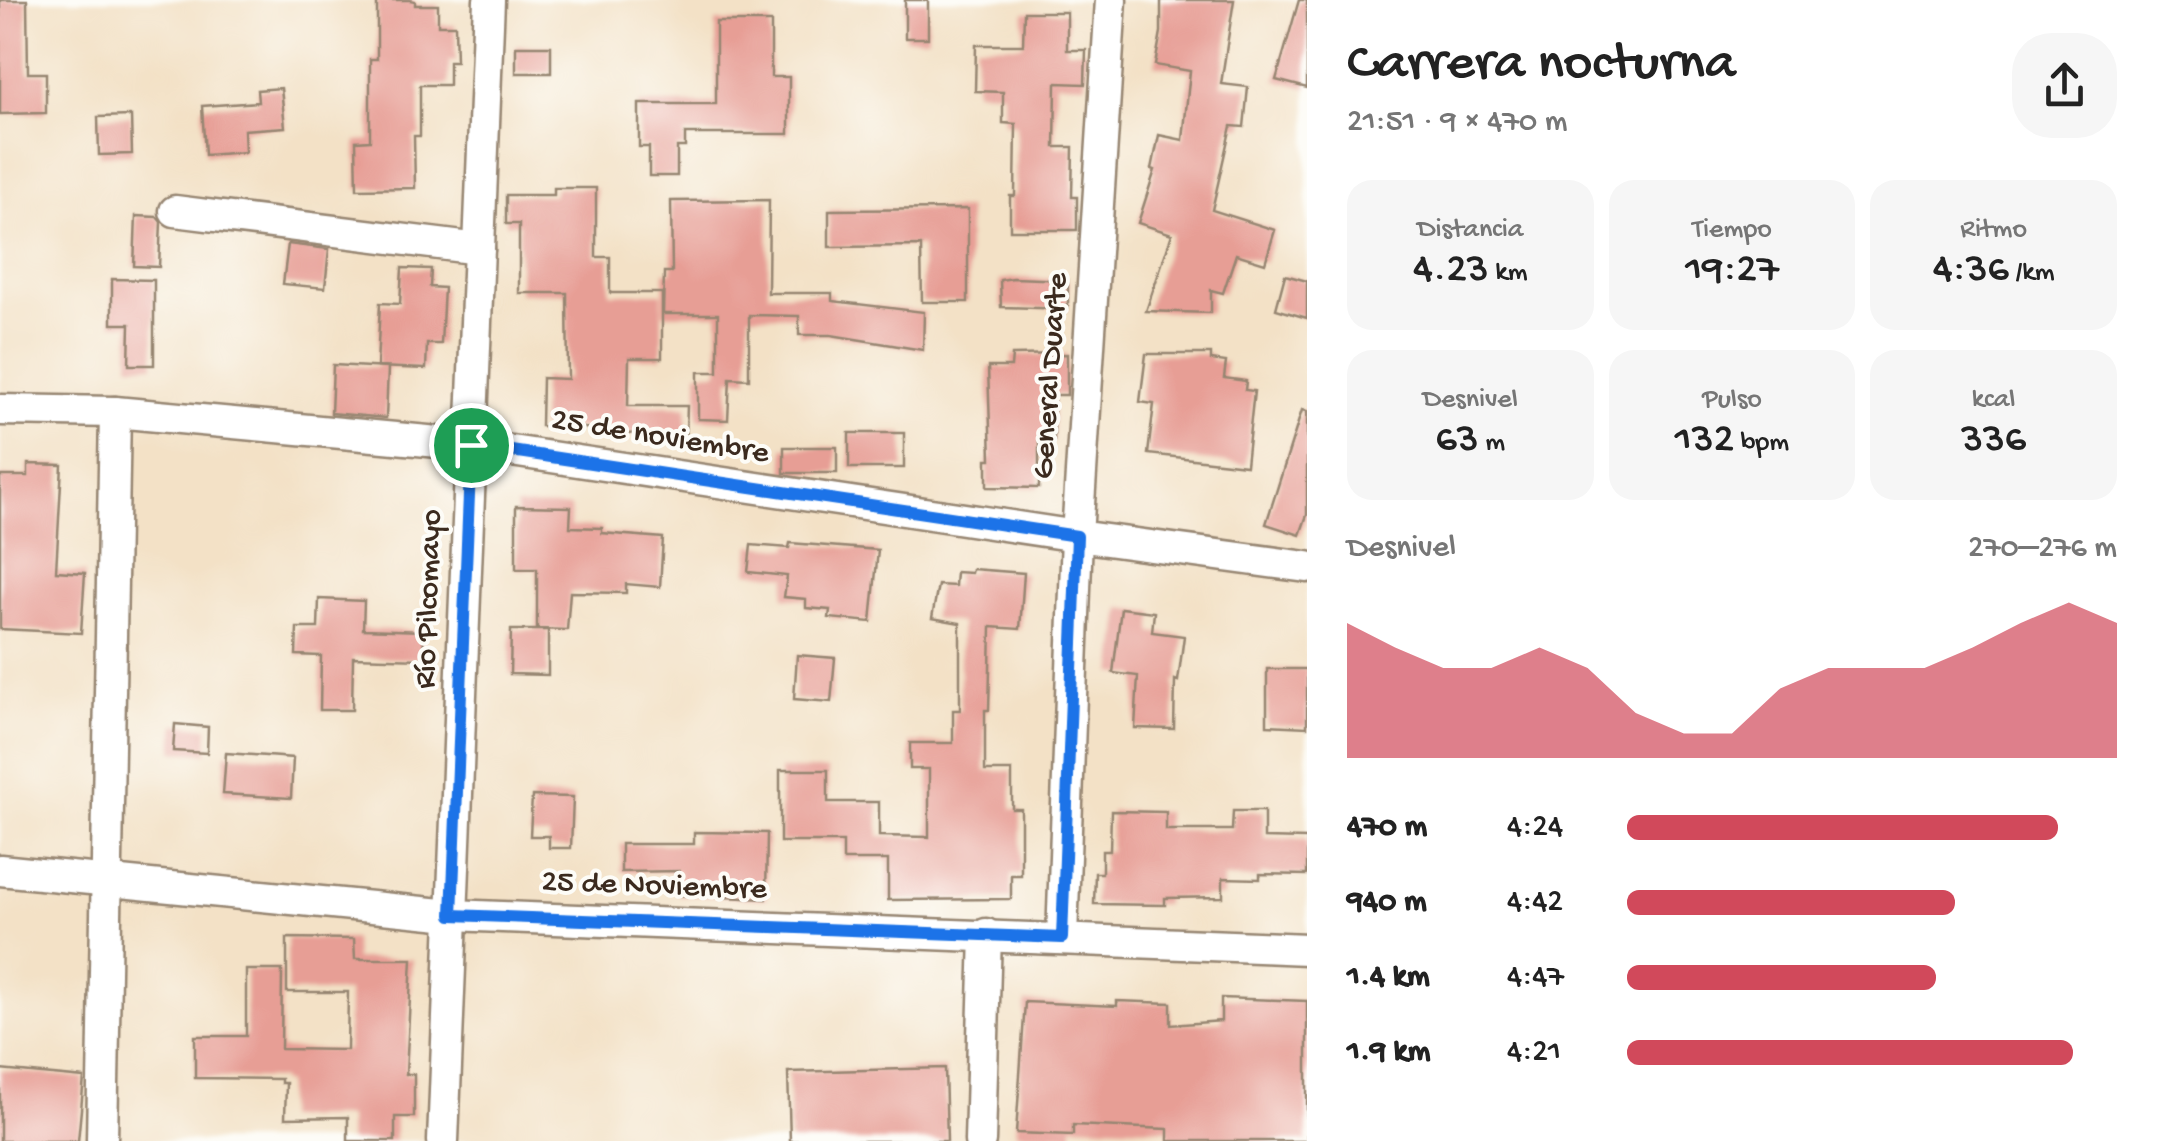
<!DOCTYPE html>
<html lang="es">
<meta charset="utf-8">
<style>
:root{--surface:#fff;--page:#f6f6f6;--text:#222;--muted:#767676;--accent:#d1495b}
body{margin:0;font-family:"Gochi Hand",sans-serif;background:var(--page);color:var(--text);height:100vh;display:flex;flex-direction:column;font-size:38px;white-space:nowrap}
*{box-sizing:border-box;margin:0}
p{font-size:32px;color:var(--muted)}
.icon{flex:none;width:55px;height:55px;fill:none;stroke:currentColor;stroke-width:2;stroke-linecap:round;stroke-linejoin:round}
.map{position:relative;flex:1;overflow:hidden}
.side{display:flex;flex-direction:column;background:var(--surface);width:850px}
.side>*{flex:none}
.pin{position:absolute;display:grid;place-items:center;width:85px;height:85px;color:#fff;margin:-42px;border:5px solid #fff;border-radius:50%;box-shadow:0 2px 10px #0007}
.round{display:grid;place-items:center;flex:none;width:105px;height:105px;border-radius:40px;background:var(--page)}
.summary{display:flex;align-items:center;justify-content:space-between;height:170px;padding:0 40px}
h1{font-size:55px;font-weight:600;line-height:75px}
.figures{display:grid;grid-template-columns:repeat(3,1fr);gap:15px;height:170px;padding:10px 40px}
.figures div{display:grid;align-content:center;border-radius:25px;background:var(--page);text-align:center}
.figures b{font-size:42px;font-weight:600}
.figures small{font-size:28px;font-weight:400}
.figures p{font-size:28px}
.chart{height:280px;padding:20px 40px}
.chart p{display:flex;justify-content:space-between}
.chart svg{width:100%;height:180px;margin-top:10px;fill:var(--accent);opacity:.7}
ul{padding:0 40px;list-style:none;font-size:32px}
li{display:grid;grid-template-columns:160px 120px 1fr;align-items:center;height:75px}
li i{height:25px;border-radius:12px;background:var(--accent)}
main{display:flex;flex:1;min-height:0}
.map>svg:first-child{display:block}
</style>
<main>
<div class="map">
<svg width="1307" height="1141" viewBox="0 0 1307 1141">
<rect width="100%" height="100%" fill="#fdfcf7"/>
<filter id="ink" filterUnits="userSpaceOnUse"><feTurbulence type="fractalNoise" baseFrequency=".01" numOctaves="2"/><feDisplacementMap in="SourceGraphic" scale="20" xChannelSelector="R" yChannelSelector="G"/><feConvolveMatrix kernelMatrix="1 2 1 2 8 2 1 2 1" color-interpolation-filters="sRGB"/></filter>
<filter id="wash" filterUnits="userSpaceOnUse"><feTurbulence type="fractalNoise" baseFrequency=".0048" numOctaves="4" result="noise"/><feDisplacementMap in="SourceGraphic" scale="40" xChannelSelector="R" yChannelSelector="G"/><feGaussianBlur stdDeviation="2.25" result="paint"/><feColorMatrix in="noise" values="0 0 0 0 0 0 0 0 0 0 0 0 0 0 0 0 0 1.4 0 .05"/><feComposite in="paint" operator="in"/></filter>
<g filter="url(#wash)">
<rect width="100%" height="100%" fill="#f3e1c6"/>
<g id="blocks">
<g fill="#e79e95">
<path d="M 0,0 L 27,0 L 28,73 L 46,73 L 46,113 L 0,114 Z"/>
<path d="M 377,0 L 410,0 L 415,1 L 415,5 L 438,5 L 438,25 L 455,25 L 456,61 L 449,61 L 449,85 L 420,85 L 420,136 L 414,136 L 415,188 L 357,189 L 356,141 L 370,140 L 370,59 L 377,59 Z"/>
<rect x="905" y="0" width="23" height="38"/>
<path d="M 1161,0 L 1234,0 L 1221,84 L 1248,87 L 1244,127 L 1231,126 L 1212,210 L 1275,230 L 1265,263 L 1236,254 L 1223,293 L 1211,290 L 1211,313 L 1146,311 L 1172,234 L 1138,223 L 1155,170 L 1152,169 L 1159,135 L 1183,140 L 1190,71 L 1155,65 L 1161,32 Z"/>
<path d="M 1299,0 L 1307,0 L 1307,88 L 1276,80 Z"/>
<path d="M 1024,12 L 1067,12 L 1067,50 L 1086,50 L 1085,84 L 1056,83 L 1055,147 L 1073,147 L 1072,197 L 1077,197 L 1077,230 L 1010,230 L 1010,196 L 1015,196 L 1016,124 L 1003,123 L 1003,92 L 975,91 L 976,45 L 1023,45 Z"/>
<path d="M 716,22 L 771,22 L 771,77 L 789,77 L 789,134 L 685,134 L 685,147 L 677,147 L 677,176 L 649,176 L 649,147 L 639,147 L 639,104 L 716,104 Z"/>
<rect x="516" y="46" width="35" height="27"/>
<path d="M 281,88 L 285,127 L 244,130 L 245,152 L 205,155 L 202,106 L 258,102 L 257,90 Z"/>
<path d="M 131,116 L 132,154 L 99,155 L 98,117 Z"/>
<path d="M 554,188 L 596,188 L 596,257 L 610,257 L 610,293 L 662,293 L 662,358 L 629,358 L 628,406 L 687,406 L 686,433 L 602,434 L 602,429 L 541,426 L 542,378 L 568,379 L 567,293 L 519,293 L 519,224 L 506,224 L 506,195 L 554,195 Z"/>
<path d="M 769,200 L 768,293 L 832,293 L 832,301 L 924,312 L 923,350 L 831,335 L 799,335 L 799,316 L 749,315 L 749,379 L 730,378 L 728,420 L 698,419 L 698,372 L 718,372 L 718,314 L 663,314 L 664,272 L 672,272 L 671,201 Z"/>
<path d="M 968,209 L 968,302 L 922,302 L 921,246 L 829,247 L 829,210 Z"/>
<path d="M 136,216 L 157,217 L 161,222 L 159,267 L 134,266 Z"/>
<path d="M 288,244 L 329,249 L 325,288 L 283,284 Z"/>
<path d="M 402,268 L 431,269 L 430,287 L 444,288 L 441,344 L 427,344 L 426,369 L 377,367 L 380,303 L 400,304 Z"/>
<path d="M 1285,275 L 1307,281 L 1307,318 L 1276,309 Z"/>
<path d="M 1013,278 L 1068,280 L 1068,309 L 1001,307 L 1000,280 Z"/>
<path d="M 112,279 L 154,280 L 154,365 L 129,365 L 130,324 L 112,324 Z"/>
<path d="M 1067,354 L 1067,395 L 1054,395 L 1054,441 L 1039,441 L 1039,488 L 987,487 L 987,459 L 991,459 L 988,367 L 1011,367 L 1012,355 Z"/>
<path d="M 1146,354 L 1211,354 L 1211,360 L 1226,362 L 1224,378 L 1246,381 L 1245,390 L 1254,391 L 1246,465 L 1148,454 L 1154,404 L 1140,402 Z"/>
<path d="M 333,365 L 388,368 L 386,418 L 331,413 Z"/>
<path d="M 1302,410 L 1307,411 L 1307,515 L 1300,535 L 1266,524 Z"/>
<rect x="849" y="433" width="55" height="35"/>
<rect x="784" y="447" width="53" height="26"/>
<path d="M 28,464 L 62,465 L 56,571 L 85,573 L 81,633 L 0,629 L 0,476 L 28,476 Z"/>
<path d="M 516,506 L 571,507 L 570,527 L 602,528 L 602,533 L 663,538 L 660,587 L 626,584 L 626,593 L 570,592 L 567,630 L 537,629 L 537,569 L 516,569 Z"/>
<path d="M 790,543 L 878,550 L 871,622 L 829,618 L 830,610 L 806,608 L 806,599 L 784,597 L 787,576 L 748,572 L 751,545 L 789,548 Z"/>
<path d="M 972,569 L 1024,573 L 1020,629 L 991,627 L 989,710 L 985,710 L 985,771 L 1012,771 L 1012,809 L 1021,809 L 1021,875 L 1011,875 L 1011,899 L 888,900 L 888,860 L 843,860 L 843,842 L 780,842 L 780,770 L 828,770 L 828,802 L 879,802 L 879,836 L 929,837 L 929,769 L 910,769 L 910,743 L 953,743 L 953,710 L 960,710 L 960,623 L 932,618 L 938,585 L 955,586 L 956,572 L 971,573 Z"/>
<path d="M 319,599 L 364,601 L 363,629 L 424,631 L 423,659 L 353,657 L 352,710 L 320,710 L 321,656 L 296,655 L 297,628 L 318,628 Z"/>
<path d="M 1121,608 L 1154,612 L 1152,632 L 1184,636 L 1178,681 L 1175,680 L 1174,729 L 1135,728 L 1138,676 L 1113,673 Z"/>
<path d="M 511,630 L 548,630 L 548,675 L 510,674 Z"/>
<path d="M 797,655 L 835,658 L 831,702 L 794,699 Z"/>
<path d="M 1267,669 L 1307,669 L 1307,727 L 1267,725 Z"/>
<path d="M 175,724 L 208,727 L 207,753 L 173,751 Z"/>
<path d="M 226,753 L 293,758 L 291,798 L 223,794 Z"/>
<path d="M 532,796 L 573,797 L 571,848 L 549,848 L 549,836 L 530,836 Z"/>
<path d="M 1111,811 L 1166,812 L 1166,830 L 1232,830 L 1233,811 L 1264,811 L 1264,838 L 1307,839 L 1307,875 L 1260,874 L 1260,879 L 1223,878 L 1223,897 L 1165,898 L 1165,905 L 1094,904 L 1095,873 L 1102,873 L 1102,851 L 1110,851 Z"/>
<path d="M 694,832 L 767,833 L 766,899 L 678,895 L 679,871 L 621,872 L 621,844 L 694,844 Z"/>
<path d="M 287,938 L 354,939 L 355,959 L 412,959 L 406,1074 L 414,1074 L 414,1117 L 395,1117 L 395,1141 L 348,1141 L 348,1117 L 285,1118 L 286,1083 L 281,1083 L 281,1079 L 195,1078 L 195,1036 L 246,1036 L 246,970 L 282,970 L 281,1049 L 347,1050 L 348,992 L 287,992 Z"/>
<path d="M 1221,998 L 1307,1001 L 1307,1141 L 1168,1141 L 1168,1129 L 1073,1125 L 1073,1135 L 1016,1133 L 1025,1002 L 1117,1006 L 1117,1001 L 1171,1003 L 1171,1025 L 1221,1021 Z"/>
<path d="M 945,1068 L 947,1141 L 790,1141 L 788,1072 Z"/>
<path d="M 0,1070 L 84,1078 L 78,1141 L 0,1141 Z"/>
</g>
</g>
</g>
<g filter="url(#ink)">
<use href="#blocks" fill-opacity="0" stroke="#978672" stroke-width="2.5"/>
<g fill="none" stroke-linecap="round" stroke-linejoin="round">
<g stroke="#978672" stroke-width="35">
<g id="minor">
<path d="M 175,211 L 479,249"/>
<path d="M 0,410 L 115,412 L 471,445 L 1077,536 L 1307,567"/>
<path d="M 0,870 L 452,915 L 1307,949"/>
<path d="M 1062,937 L 1077,536 L 1111,0"/>
<path d="M 102,1141 L 115,412"/>
<path d="M 443,1141 L 489,0"/>
<path d="M 980,1141 L 986,934"/>
</g>
</g>
<use href="#minor" stroke="#fff" stroke-width="30"/>
</g>
</g>
<g fill="none" stroke-linecap="round" stroke-linejoin="round" filter="url(#ink)">
<g stroke="#fff" stroke-width="20">
<path id="route" d="M 471,445 L 1077,536 L 1062,938 L 452,915 Z"/>
</g>
<use href="#route" stroke="#1a73e8" stroke-width="12"/>
</g>
<g text-anchor="middle" dominant-baseline="central" stroke-width="8" stroke-linejoin="round" paint-order="stroke">
<g font-size="32" fill="#3b2a1e" stroke="#fdfcf7">
<text transform="translate(1052 376) rotate(-86)">General Duarte</text>
<text transform="translate(660 438) rotate(9)">25 de noviembre</text>
<text transform="translate(430 599) rotate(-88)">Río Pilcomayo</text>
<text transform="translate(654 887) rotate(2)">25 de Noviembre</text>
</g>
</g>
</svg>
<div class="pin" style="left:471px;top:445px;background:#1e9e55"><svg class="icon" aria-label="arrive" viewBox="0 0 24 24"><path d="M6 21V4h12l-3 4 3 4H6"/></svg></div>
</div>
<section class="side">
<div class="summary"><div><h1>Carrera nocturna</h1><p>21:51 · 9 × 470 m</p></div><a class="round"><svg class="icon" aria-label="share" viewBox="0 0 24 24"><path d="M12 15V3M7 8l5-5 5 5M5 13v7h14v-7"/></svg></a></div>
<div class="figures">
<div><p>Distancia</p><b>4.23<small> km</small></b></div>
<div><p>Tiempo</p><b>19:27</b></div>
<div><p>Ritmo</p><b>4:36<small> /km</small></b></div>
</div>
<div class="figures">
<div><p>Desnivel</p><b>63<small> m</small></b></div>
<div><p>Pulso</p><b>132<small> bpm</small></b></div>
<div><p>kcal</p><b>336</b></div>
</div>
<div class="chart"><p><span>Desnivel</span>270–276 m</p>
<svg viewBox="0 0 160 44" preserveAspectRatio="none"><path d="M0 44V11L10 17L20 22L30 22L40 17L50 22L60 33L70 38L80 38L90 27L100 22L110 22L120 22L130 17L140 11L150 6L160 11V44z"/></svg>
</div>
<ul>
<li><b>470 m</b>4:24<i style="width:88%"></i></li>
<li><b>940 m</b>4:42<i style="width:67%"></i></li>
<li><b>1.4 km</b>4:47<i style="width:63%"></i></li>
<li><b>1.9 km</b>4:21<i style="width:91%"></i></li>
</ul>
</section>
</main>
